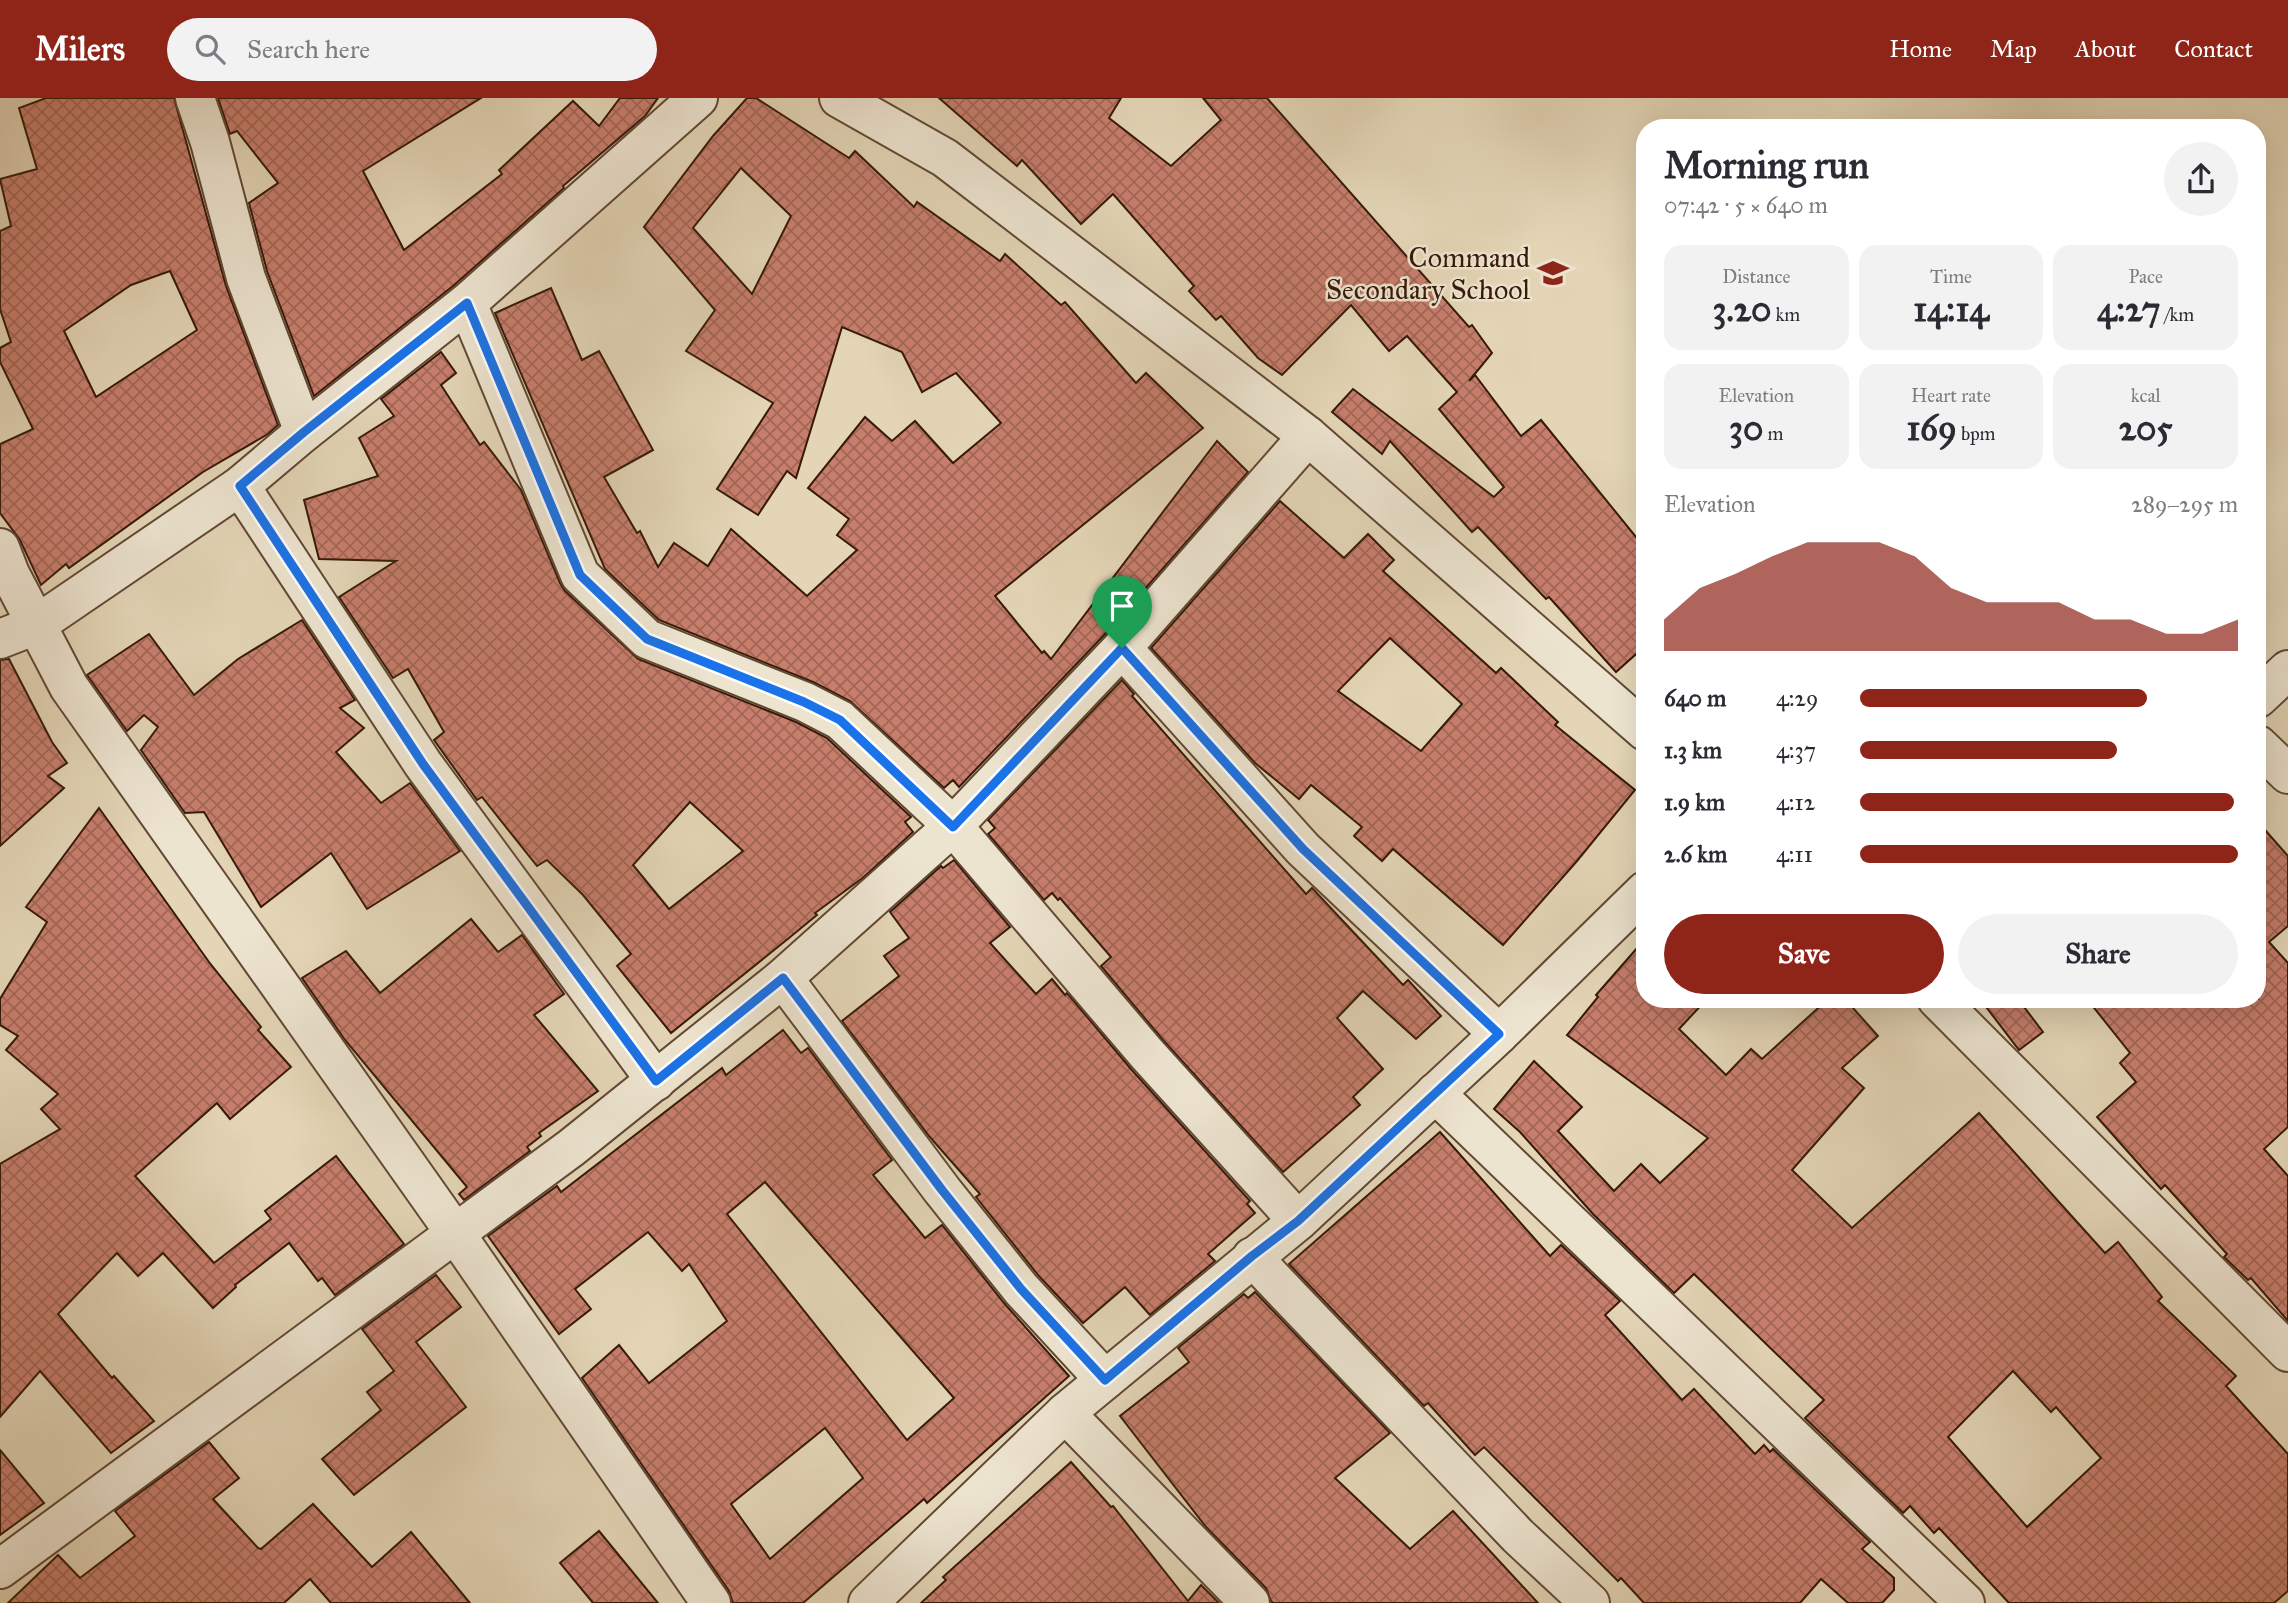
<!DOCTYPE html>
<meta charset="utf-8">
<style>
:root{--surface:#fff;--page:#f2f2f3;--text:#2b2b33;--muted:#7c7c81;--accent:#8f2418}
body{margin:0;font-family:"IM FELL Great Primer",serif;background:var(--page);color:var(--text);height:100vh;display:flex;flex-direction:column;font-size:26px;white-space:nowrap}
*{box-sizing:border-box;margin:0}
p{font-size:23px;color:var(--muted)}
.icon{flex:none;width:38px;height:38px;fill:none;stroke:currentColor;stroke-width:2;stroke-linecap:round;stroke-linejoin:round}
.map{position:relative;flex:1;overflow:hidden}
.details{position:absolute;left:1636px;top:21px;width:630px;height:889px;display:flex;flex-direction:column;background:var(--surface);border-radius:28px;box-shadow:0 7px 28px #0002}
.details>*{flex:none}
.pin{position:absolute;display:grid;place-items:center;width:60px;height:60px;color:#fff;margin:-72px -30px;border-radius:50% 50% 50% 0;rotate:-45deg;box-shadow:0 0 7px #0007}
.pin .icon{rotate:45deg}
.round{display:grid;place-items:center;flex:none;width:74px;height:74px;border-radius:37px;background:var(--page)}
.head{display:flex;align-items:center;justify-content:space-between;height:119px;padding:0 28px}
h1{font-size:38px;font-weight:700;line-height:52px}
.metrics{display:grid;grid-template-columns:repeat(3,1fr);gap:10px;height:119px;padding:7px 28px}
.metrics div{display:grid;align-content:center;border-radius:18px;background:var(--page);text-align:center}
.metrics b{font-size:35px;font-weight:700}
.metrics small{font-size:19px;font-weight:400}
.metrics p{font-size:19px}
.chart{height:196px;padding:14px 28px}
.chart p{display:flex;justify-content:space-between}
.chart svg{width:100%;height:126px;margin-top:7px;fill:var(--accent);opacity:.7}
.button{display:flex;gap:14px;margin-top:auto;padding:14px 28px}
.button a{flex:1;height:80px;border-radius:42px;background:var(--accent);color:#fff;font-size:28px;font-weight:700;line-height:80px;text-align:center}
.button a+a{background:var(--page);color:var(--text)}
ul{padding:0 28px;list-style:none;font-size:23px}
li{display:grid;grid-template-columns:112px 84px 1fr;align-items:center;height:52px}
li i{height:18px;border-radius:9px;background:var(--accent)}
header{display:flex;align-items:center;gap:42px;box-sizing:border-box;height:98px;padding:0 35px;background:var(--accent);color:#fff}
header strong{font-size:33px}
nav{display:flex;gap:38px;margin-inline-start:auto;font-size:24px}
.search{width:490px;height:63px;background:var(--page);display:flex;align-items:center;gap:18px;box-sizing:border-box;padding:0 24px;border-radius:38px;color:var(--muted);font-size:26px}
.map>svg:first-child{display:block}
</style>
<header>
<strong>Milers</strong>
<div class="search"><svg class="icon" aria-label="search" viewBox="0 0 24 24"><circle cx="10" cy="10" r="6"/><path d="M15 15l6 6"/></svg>Search here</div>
<nav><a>Home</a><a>Map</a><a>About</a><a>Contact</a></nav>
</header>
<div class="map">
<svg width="2288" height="1505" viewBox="0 0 2288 1505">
<defs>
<pattern id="building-cross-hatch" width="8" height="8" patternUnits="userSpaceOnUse" patternTransform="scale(1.75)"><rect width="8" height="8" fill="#c77e6c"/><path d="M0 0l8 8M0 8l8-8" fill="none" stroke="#a26657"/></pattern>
</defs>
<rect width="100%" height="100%" fill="#e3d5b6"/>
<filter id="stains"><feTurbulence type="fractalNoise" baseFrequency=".00286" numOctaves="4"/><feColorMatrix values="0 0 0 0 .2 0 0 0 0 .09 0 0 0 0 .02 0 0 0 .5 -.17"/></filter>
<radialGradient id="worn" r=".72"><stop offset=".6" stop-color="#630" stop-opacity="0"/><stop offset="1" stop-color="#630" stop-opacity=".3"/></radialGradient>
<g fill="url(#building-cross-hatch)" stroke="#361908" stroke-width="2" fill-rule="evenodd">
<path d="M 46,0 L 174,0 L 226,188 L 278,327 L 268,336 L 203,374 L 69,470 L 66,466 L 41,487 L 20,442 L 0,415 L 0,346 L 33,331 L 0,264 L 0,250 L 11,244 L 0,211 L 0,133 L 11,128 L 0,81 L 37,71 L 19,10 ZM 170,173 L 197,232 L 96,299 L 64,233 L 131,187 Z"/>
<path d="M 218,0 L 481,0 L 363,73 L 404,152 L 502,76 L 499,72 L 573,3 L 599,28 L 620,0 L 658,0 L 645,18 L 563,88 L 564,90 L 453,188 L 314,298 L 267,173 L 249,105 L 278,85 L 237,33 L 230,36 Z"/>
<path d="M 747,0 L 756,0 L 849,60 L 855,53 L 914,109 L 917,104 L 1000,163 L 1005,156 L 1061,207 L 1065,204 L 1136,285 L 1146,275 L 1203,330 L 995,498 L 1042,555 L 1044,553 L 1051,561 L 1217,343 L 1248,374 L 1106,535 L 959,689 L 953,682 L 944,690 L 850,603 L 813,584 L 659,522 L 605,471 L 495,215 L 551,190 L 582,262 L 599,253 L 653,352 L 604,379 L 637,435 L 640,433 L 658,469 L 674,445 L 708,468 L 731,431 L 807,498 L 857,452 L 837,437 L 849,421 L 808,390 L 865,319 L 892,343 L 915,323 L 953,365 L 1001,325 L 956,275 L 922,294 L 902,254 L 842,229 L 796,380 L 787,373 L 758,417 L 717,391 L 773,305 L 686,253 L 715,212 L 644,129 L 713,38 ZM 741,70 L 791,118 L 752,196 L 693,130 Z"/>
<path d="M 939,0 L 1121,0 L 1109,20 L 1171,68 L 1221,22 L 1203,0 L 1267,0 L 1469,229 L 1472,227 L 1492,255 L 1469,283 L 1475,277 L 1521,338 L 1541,322 L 1645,450 L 1645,548 L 1616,574 L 1549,499 L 1546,501 L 1478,429 L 1472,434 L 1390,343 L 1382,356 L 1332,314 L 1353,291 L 1494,399 L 1504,389 L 1439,311 L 1457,294 L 1407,238 L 1389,253 L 1351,207 L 1282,277 L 1258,260 L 1221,218 L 1216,222 L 1189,193 L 1194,188 L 1113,96 L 1081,126 L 1022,62 L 1017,68 Z"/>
<path d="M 441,254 L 456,275 L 441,287 L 480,347 L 484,344 L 521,392 L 560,485 L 565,493 L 638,561 L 796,624 L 827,640 L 911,719 L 905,724 L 913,734 L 864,779 L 815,815 L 817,817 L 789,840 L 671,935 L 617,868 L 631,856 L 583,797 L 547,762 L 537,768 L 482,699 L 477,702 L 434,642 L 444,634 L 408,571 L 393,580 L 339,499 L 396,463 L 319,461 L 304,402 L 378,378 L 359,340 L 394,318 L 381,301 ZM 690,704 L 743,753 L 669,811 L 633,767 Z"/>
<path d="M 1280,403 L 1344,460 L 1368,436 L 1394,462 L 1383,473 L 1496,575 L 1501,570 L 1558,624 L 1555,627 L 1635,692 L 1577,763 L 1503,847 L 1393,751 L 1382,763 L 1354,738 L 1362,729 L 1311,687 L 1299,701 L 1255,665 L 1151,550 ZM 1390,540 L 1462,606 L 1421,653 L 1338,593 Z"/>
<path d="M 302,522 L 355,602 L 340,610 L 364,630 L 336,654 L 381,705 L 410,685 L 460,753 L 367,811 L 331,755 L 261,809 L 204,714 L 185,715 L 141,652 L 158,629 L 144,617 L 127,633 L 87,577 L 149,536 L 194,597 L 238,561 Z"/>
<path d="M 9,561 L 52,644 L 67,665 L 48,678 L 64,690 L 0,748 L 0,562 Z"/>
<path d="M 1122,582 L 1134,596 L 1132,598 L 1306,796 L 1312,790 L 1403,887 L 1408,882 L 1441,918 L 1416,941 L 1363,893 L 1337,920 L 1383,971 L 1353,999 L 1360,1007 L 1283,1074 L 1163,942 L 1101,868 L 1111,859 L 1060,800 L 1058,802 L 1052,795 L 1044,802 L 988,736 L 995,730 L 988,722 Z"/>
<path d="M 99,710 L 209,864 L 261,929 L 258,932 L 291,969 L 230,1021 L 217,1005 L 135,1078 L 214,1165 L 271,1121 L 265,1113 L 336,1058 L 404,1146 L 335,1197 L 322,1180 L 318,1183 L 289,1145 L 235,1187 L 236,1189 L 213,1210 L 163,1155 L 138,1178 L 117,1155 L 58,1216 L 112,1280 L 114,1278 L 154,1323 L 111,1355 L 40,1273 L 0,1319 L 0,1066 L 60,1031 L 41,1011 L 58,996 L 6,952 L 18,938 L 0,927 L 0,901 L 47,824 L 26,809 Z"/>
<path d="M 2258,724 L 2288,758 L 2288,828 L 2269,844 L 2288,865 L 2288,1029 L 2264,1051 L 2288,1078 L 2288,1223 L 2251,1180 L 2248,1182 L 2224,1159 L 2227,1156 L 2165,1087 L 2161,1091 L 2097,1019 L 2136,984 L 2120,965 L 2130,955 L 2087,901 L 2258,901 Z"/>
<path d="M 954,762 L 1010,829 L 990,845 L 1036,896 L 1052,881 L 1065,897 L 1067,895 L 1131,971 L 1250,1103 L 1247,1106 L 1255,1115 L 1208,1156 L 1215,1163 L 1150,1217 L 1125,1189 L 1083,1225 L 1038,1177 L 976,1099 L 980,1096 L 929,1038 L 842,923 L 899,878 L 884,858 L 909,840 L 890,814 L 941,768 L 943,770 Z"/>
<path d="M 471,821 L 498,854 L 522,837 L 564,896 L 534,917 L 598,993 L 539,1035 L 541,1038 L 527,1049 L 530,1053 L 464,1102 L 459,1096 L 467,1089 L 345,942 L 302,880 L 346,853 L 380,895 Z"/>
<path d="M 1645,841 L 1645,901 L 1707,901 L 1679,931 L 1726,977 L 1751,951 L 1762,961 L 1828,901 L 1845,901 L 1878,938 L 1842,970 L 1864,990 L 1792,1072 L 1852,1130 L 1979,1015 L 2105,1155 L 2118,1144 L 2162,1199 L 2158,1203 L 2236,1278 L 2226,1288 L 2288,1356 L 2288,1493 L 2274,1505 L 2009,1505 L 1939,1430 L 1934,1435 L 1910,1408 L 1903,1415 L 1805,1320 L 1824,1302 L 1694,1176 L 1674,1195 L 1593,1116 L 1520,1034 L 1494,1011 L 1534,963 L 1582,1009 L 1558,1033 L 1614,1093 L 1641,1066 L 1660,1085 L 1708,1040 L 1567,937 L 1598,899 L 1596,897 ZM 2013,1273 L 2051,1314 L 2056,1309 L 2101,1360 L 2027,1429 L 1948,1339 Z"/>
<path d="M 1980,901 L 2018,901 L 2043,934 L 2019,952 Z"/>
<path d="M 783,932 L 801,955 L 808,950 L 892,1062 L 873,1077 L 925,1140 L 942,1127 L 1004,1205 L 1069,1278 L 927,1405 L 924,1401 L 803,1505 L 733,1505 L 729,1493 L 582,1280 L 619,1247 L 649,1285 L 727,1223 L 689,1166 L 682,1173 L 648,1134 L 575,1191 L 591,1211 L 559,1236 L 488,1138 L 557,1088 L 561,1094 L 722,970 L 726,977 ZM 765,1084 L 954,1300 L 907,1342 L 727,1116 ZM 825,1330 L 863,1380 L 770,1461 L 731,1406 Z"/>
<path d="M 1440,1034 L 1550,1158 L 1561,1147 L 1620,1203 L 1605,1217 L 1682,1302 L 1694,1291 L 1755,1356 L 1764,1347 L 1770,1354 L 1773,1351 L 1870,1444 L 1862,1451 L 1894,1480 L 1894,1492 L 1882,1505 L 1848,1505 L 1821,1481 L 1800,1505 L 1644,1505 L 1621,1480 L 1618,1483 L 1484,1349 L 1475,1357 L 1428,1305 L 1424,1308 L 1289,1166 Z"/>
<path d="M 436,1177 L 461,1209 L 416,1244 L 466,1309 L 354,1397 L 322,1361 L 381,1312 L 367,1294 L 394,1273 L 362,1231 Z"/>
<path d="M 1255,1194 L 1390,1335 L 1335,1380 L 1410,1451 L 1453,1413 L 1538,1505 L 1273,1505 L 1271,1503 L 1266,1490 L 1206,1429 L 1120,1318 L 1189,1264 L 1178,1250 L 1244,1196 L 1248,1200 Z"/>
<path d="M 209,1344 L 239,1380 L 213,1401 L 258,1450 L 261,1451 L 313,1406 L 372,1469 L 411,1434 L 470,1505 L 331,1505 L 310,1481 L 284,1505 L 8,1505 L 58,1457 L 80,1480 L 135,1438 L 115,1413 Z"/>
<path d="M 0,1352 L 44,1405 L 0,1437 Z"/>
<path d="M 1071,1364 L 1111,1409 L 1113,1408 L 1188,1503 L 1201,1487 L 1219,1505 L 921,1505 L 946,1482 L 943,1479 Z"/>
<path d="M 599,1433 L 658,1505 L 593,1505 L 560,1465 Z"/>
</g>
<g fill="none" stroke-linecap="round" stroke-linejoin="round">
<g stroke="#614834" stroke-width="42">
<g id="street">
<path d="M 195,0 L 210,44 L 246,180 L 304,334"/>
<path d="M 839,0 L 945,60 L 1308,338 L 1645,633"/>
<path d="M 467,205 L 580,477 L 647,541 L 805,604 L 840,622 L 953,728 L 1147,956 L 1298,1123"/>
<path d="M 240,388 L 423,666 L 656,983"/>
<path d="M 0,450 L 10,476 L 69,589 L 455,1135 L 711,1505"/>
<path d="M 0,541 L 36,527 L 240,388 L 304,334 L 467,205 L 698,0"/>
<path d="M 1122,550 L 1303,751 L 1499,936"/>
<path d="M 2258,600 L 2288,572"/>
<path d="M 2258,647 L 2288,676"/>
<path d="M 783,880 L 942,1092 L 1021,1191 L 1105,1282"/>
<path d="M 1937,901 L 2288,1254"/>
<path d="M 1435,995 L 1965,1505"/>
<path d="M 1252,1159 L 1518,1438 L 1590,1505"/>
<path d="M 1065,1315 L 1250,1505"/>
<path d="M 0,1471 L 571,1050 L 783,880 L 953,728 L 1122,550 L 1308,338"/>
<path d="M 868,1505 L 1065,1315 L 1298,1123 L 1499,936 L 1645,793"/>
</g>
</g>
<use href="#street" stroke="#ede4d0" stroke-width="38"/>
</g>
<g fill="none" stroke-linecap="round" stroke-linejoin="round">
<g stroke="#fff" stroke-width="14">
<path id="route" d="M 467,205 L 580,477 L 647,541 L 804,604 L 840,622 L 953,729 L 1122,550 L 1303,751 L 1499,936 L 1298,1123 L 1252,1158 L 1105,1282 L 1021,1191 L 942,1092 L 783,880 L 656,983 L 423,666 L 240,388 L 304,334 Z"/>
</g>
<use href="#route" stroke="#1a73e8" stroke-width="9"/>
</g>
<defs>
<g id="school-bare" transform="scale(2.415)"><path d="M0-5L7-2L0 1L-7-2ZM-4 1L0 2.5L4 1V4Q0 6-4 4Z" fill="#8f2418" stroke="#ede4d0" stroke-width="2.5" paint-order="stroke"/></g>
</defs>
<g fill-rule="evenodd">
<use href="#school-bare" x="1553" y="175"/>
</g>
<g text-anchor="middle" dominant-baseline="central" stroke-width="5" stroke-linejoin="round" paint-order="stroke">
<g font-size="28" fill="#361908" stroke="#ede4d0" text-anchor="end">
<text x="1530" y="159">Command<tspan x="1530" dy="32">Secondary School</tspan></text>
</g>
</g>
<rect width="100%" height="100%" filter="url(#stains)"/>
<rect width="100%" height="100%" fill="url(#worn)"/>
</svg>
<div class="pin" style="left:1122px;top:550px;background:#1e9e55"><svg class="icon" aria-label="arrive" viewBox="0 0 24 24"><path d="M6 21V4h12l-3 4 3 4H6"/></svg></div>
<section class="details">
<div class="head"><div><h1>Morning run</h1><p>07:42 · 5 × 640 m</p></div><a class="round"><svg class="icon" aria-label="share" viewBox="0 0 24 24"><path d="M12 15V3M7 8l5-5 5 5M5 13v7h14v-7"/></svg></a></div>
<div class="metrics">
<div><p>Distance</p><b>3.20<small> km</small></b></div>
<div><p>Time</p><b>14:14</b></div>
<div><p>Pace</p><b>4:27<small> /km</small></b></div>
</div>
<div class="metrics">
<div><p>Elevation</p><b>30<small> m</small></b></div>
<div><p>Heart rate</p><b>169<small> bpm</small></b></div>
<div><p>kcal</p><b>205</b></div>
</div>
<div class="chart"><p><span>Elevation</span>289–295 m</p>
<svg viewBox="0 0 160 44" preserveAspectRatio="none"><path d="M0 44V33L10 22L20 17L30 11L40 6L50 6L60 6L70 11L80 22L90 27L100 27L110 27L120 33L130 33L140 38L150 38L160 33V44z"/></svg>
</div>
<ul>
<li><b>640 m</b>4:29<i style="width:76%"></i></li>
<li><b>1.3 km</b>4:37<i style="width:68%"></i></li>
<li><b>1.9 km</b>4:12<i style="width:99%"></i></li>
<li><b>2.6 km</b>4:11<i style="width:100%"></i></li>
</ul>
<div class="button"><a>Save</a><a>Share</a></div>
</section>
</div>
